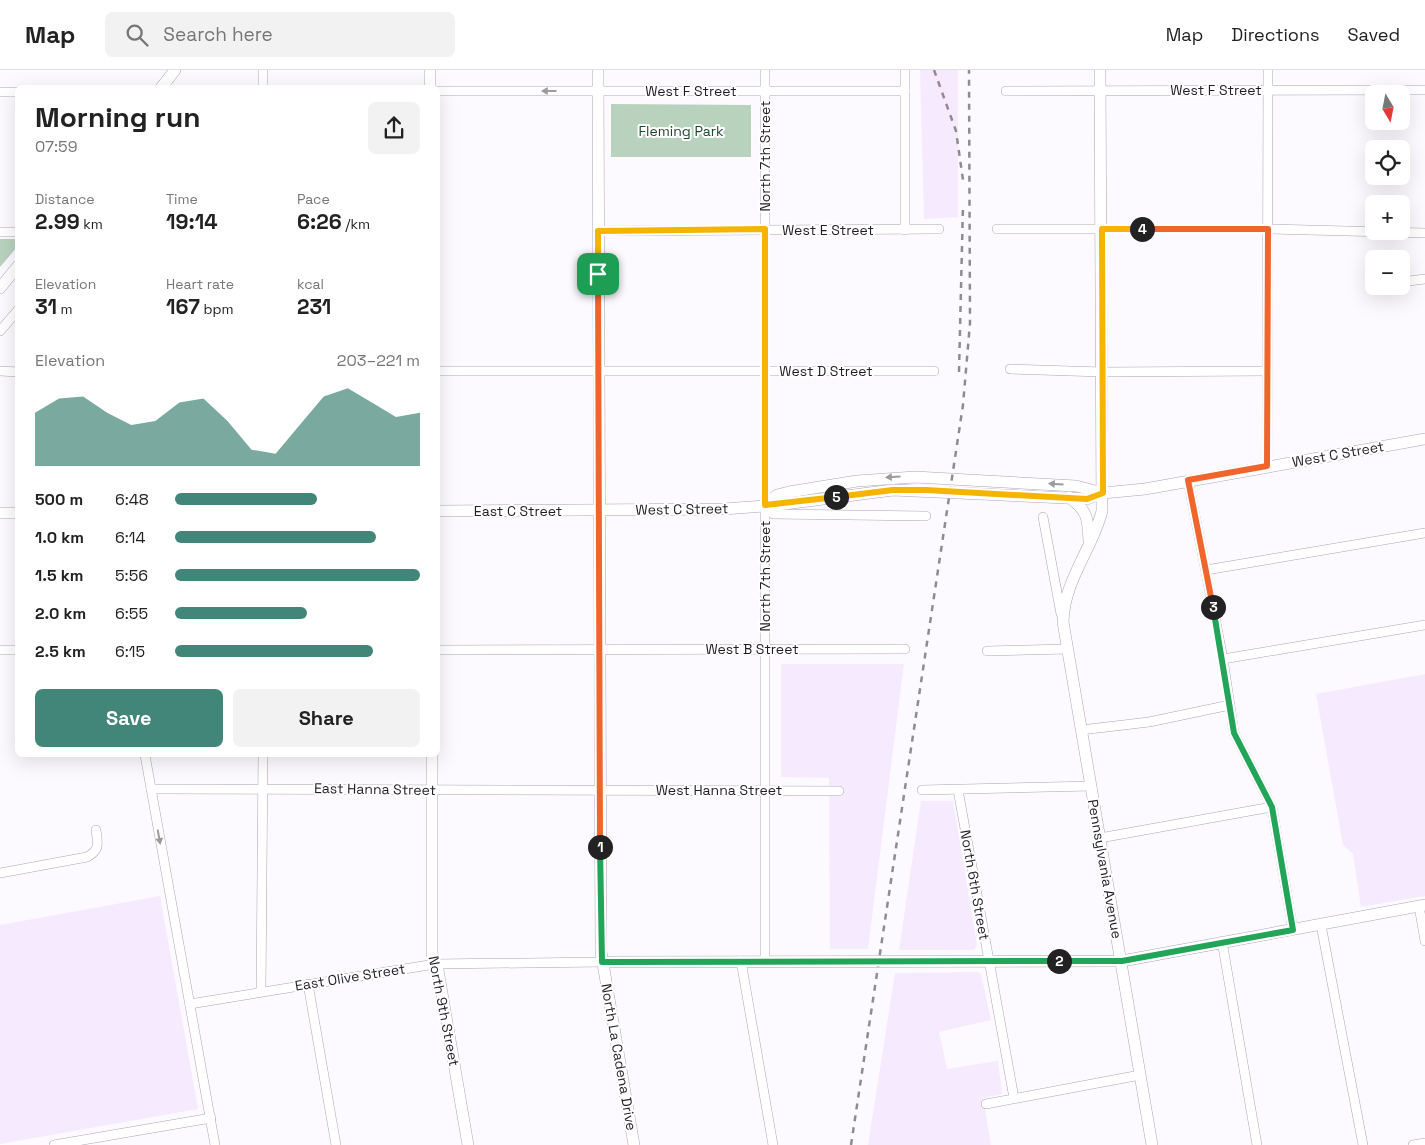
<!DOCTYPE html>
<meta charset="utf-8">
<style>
:root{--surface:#fff;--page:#f2f2f2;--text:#222;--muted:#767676;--line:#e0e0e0;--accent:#428579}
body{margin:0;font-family:"Space Grotesk",sans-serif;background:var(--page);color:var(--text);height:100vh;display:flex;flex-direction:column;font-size:19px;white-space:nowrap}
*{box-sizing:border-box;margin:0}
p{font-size:16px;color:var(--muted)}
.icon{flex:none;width:28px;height:28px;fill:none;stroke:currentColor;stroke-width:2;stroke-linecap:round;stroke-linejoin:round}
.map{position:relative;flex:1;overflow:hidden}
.drawer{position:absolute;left:15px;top:15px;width:425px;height:672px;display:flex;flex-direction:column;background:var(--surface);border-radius:8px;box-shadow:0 5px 20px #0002}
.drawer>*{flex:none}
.needle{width:32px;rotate:170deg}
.tools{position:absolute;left:1365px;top:15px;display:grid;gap:10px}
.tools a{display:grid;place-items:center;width:45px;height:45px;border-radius:8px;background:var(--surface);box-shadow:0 5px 20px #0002;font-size:25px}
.pin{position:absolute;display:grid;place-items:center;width:42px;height:42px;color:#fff;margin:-21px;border-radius:10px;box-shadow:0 2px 8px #0006}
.km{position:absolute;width:25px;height:25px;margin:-12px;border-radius:50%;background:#222;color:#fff;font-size:14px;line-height:25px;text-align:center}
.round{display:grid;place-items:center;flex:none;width:52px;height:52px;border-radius:8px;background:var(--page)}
.summary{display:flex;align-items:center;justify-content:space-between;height:85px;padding:0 20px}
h1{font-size:28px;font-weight:700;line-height:38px}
.stats{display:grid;grid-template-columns:repeat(3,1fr);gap:8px;height:85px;padding:5px 20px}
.stats div{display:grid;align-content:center}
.stats b{font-size:21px;font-weight:700}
.stats small{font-size:14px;font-weight:400}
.stats p{font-size:14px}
.chart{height:140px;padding:10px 20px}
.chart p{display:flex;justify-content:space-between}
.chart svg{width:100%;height:90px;margin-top:5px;fill:var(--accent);opacity:.7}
.action{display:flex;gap:10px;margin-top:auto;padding:10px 20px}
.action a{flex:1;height:58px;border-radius:8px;background:var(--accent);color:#fff;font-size:20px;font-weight:700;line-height:58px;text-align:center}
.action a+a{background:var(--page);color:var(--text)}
ul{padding:0 20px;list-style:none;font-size:16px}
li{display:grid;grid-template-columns:80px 60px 1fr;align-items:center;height:38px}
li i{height:12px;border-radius:6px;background:var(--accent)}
header{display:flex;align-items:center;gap:30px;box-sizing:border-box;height:70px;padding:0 25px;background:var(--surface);border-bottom:1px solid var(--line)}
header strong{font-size:24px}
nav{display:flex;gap:28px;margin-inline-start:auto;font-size:18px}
.search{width:350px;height:45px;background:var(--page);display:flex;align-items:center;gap:12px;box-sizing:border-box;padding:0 18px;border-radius:8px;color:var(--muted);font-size:19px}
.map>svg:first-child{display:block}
</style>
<header>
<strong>Map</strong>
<div class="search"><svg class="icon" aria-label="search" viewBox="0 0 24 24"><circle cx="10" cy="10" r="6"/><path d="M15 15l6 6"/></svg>Search here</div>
<nav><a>Map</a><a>Directions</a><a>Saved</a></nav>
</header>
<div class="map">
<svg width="1425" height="1075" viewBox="0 0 1425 1075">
<rect width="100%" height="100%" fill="#fcfafe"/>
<g fill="#f6eaff">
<path d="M 920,0 L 958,0 L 958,147 L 924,149 Z"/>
<path d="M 781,594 L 904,594 L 868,879 L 830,879 L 829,708 L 781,707 Z"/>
<path d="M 1425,604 L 1425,826 L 1361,837 L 1353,784 L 1343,775 L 1316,624 Z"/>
<path d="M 921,731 L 953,731 L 977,875 L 974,880 L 899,880 Z"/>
<path d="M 160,826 L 198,1039 L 0,1074 L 0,855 Z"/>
<path d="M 977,902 L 981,904 L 991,950 L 939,962 L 947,999 L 998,991 L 1002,1024 L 983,1028 L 991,1075 L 868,1075 L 895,903 Z"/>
</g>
<g fill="#b8d2be">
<path d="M 611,34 L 751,35 L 751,87 L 611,87 Z"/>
<path d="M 0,169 L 17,169 L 18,176 L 0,197 Z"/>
</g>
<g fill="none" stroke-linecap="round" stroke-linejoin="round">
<g stroke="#aea3b6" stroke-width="10">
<g id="street">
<path d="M 263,0 L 263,18"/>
<path d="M 765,0 L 765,892"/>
<path d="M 438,21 L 905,21"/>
<path d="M 1006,21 L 1425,20"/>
<path d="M 0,22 L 18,22"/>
<path d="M 997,159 L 1268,159 L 1425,163"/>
<path d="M 905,160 L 905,0"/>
<path d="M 598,161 L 939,159"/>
<path d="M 0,162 L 18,162"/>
<path d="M 1401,212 L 1425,209"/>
<path d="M 0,261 L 18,240"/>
<path d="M 1010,299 L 1102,302 L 1267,301"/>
<path d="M 0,301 L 18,302"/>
<path d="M 438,301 L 934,301"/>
<path d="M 1267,397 L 1268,0"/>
<path d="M 1188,410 L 1223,589 L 1234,663 L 1272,737 L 1293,860"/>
<path d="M 765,435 L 773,444 L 926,446"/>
<path d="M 1043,447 L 1061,544"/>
<path d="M 1206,500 L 1425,463"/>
<path d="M 0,580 L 18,580"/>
<path d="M 438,580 L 905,579"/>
<path d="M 987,581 L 1068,579"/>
<path d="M 1223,589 L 1425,555"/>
<path d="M 1081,660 L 1149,652 L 1230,635"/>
<path d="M 145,685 L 215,1075"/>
<path d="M 151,719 L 839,721"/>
<path d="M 922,720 L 1091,716"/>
<path d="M 958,720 L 1014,1028"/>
<path d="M 1100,768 L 1272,737"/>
<path d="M 0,803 L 87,787 C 100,780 98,774 96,760"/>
<path d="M 1419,836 L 1425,871"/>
<path d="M 1321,855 L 1363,1075"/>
<path d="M 1222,871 L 1257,1075"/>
<path d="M 741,891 L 773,1075"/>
<path d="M 308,914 L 336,1075"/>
<path d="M 261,921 L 263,685"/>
<path d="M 190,934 L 435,894 L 602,892"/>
<path d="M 986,1034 L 1140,1005"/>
<path d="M 54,1075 L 211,1048"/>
<path d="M 1413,1075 L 1425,1073"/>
</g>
</g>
<g stroke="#aea3b6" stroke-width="12">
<g id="secondary">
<path d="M 430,0 L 430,18"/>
<path d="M 598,0 L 601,882 L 634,1075"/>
<path d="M 1100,0 L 1102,441 C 1092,480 1064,510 1063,552 L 1152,1075"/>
<path d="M 161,18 L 175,0"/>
<path d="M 0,218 L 18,196"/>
<path d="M 1069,427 C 1088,441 1088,449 1089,471"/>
<path d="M 765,435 L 777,425 L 789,422 L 857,411 L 915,407 L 1076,416 L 1103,423"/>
<path d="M 438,441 L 724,439 L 777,435 L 893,420 L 1087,429 L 1103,423 L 1145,419 L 1425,369"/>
<path d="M 0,443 L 18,443"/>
<path d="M 432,685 L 432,884 L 438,900 L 468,1075"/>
<path d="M 602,892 L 1122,891 L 1425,835"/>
</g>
</g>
<use href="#street" stroke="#fff" stroke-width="9"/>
<use href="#secondary" stroke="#fff" stroke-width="11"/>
<g stroke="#8f8c91" stroke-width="2.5" stroke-dasharray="6 6" stroke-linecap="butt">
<path d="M 934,0 L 956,61 L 963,110"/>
<path d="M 959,302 L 963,135"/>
<path d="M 851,1075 L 963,335 L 970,253 L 969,0"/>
</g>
</g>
<defs><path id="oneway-solid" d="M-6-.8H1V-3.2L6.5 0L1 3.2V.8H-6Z" transform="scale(1.25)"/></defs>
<g fill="#9c9a9d">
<use href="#oneway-solid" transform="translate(549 21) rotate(-180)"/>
<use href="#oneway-solid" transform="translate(893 407) rotate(177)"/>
<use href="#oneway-solid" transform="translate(1056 414) rotate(-176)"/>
<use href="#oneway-solid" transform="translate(159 767) rotate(80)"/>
</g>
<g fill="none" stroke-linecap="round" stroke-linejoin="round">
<g stroke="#fff" stroke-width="10">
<path id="split-1" d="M 598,204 L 600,777"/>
</g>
<g stroke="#fff" stroke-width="10">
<path id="split-2" d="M 600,777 L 602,892 L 1059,891"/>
</g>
<g stroke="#fff" stroke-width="10">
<path id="split-3" d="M 1059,891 L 1122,891 L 1293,860 L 1272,737 L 1234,663 L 1213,537"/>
</g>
<g stroke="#fff" stroke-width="10">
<path id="split-4" d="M 1142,159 L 1268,159 L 1267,396 L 1188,410 L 1213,537"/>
</g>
<g stroke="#fff" stroke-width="10">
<path id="split-5" d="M 836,427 L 893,420 L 926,420 L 1087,429 L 1103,423 L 1102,159 L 1142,159"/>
</g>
<g stroke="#fff" stroke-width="10">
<path id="split-6" d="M 598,204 L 598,161 L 765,159 L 765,435 L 836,427"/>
</g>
<use href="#split-1" stroke="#f0652b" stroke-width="6"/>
<use href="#split-2" stroke="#22a559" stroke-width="6"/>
<use href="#split-3" stroke="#22a559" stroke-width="6"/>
<use href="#split-4" stroke="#f0652b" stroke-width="6"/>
<use href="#split-5" stroke="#f5b400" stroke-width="6"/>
<use href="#split-6" stroke="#f5b400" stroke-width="6"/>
</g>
<g text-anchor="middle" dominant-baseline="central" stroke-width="4" stroke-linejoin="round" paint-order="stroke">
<g font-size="14" fill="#221e25" stroke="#fff">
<text x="1216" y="20">West F Street</text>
<text x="691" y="21">West F Street</text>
<text transform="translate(765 86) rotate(-90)">North 7th Street</text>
<text x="828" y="160">West E Street</text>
<text x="826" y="301">West D Street</text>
<text transform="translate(1338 384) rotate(-10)">West C Street</text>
<text transform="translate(682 439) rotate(-1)">West C Street</text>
<text x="518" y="441">East C Street</text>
<text transform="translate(765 506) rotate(-90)">North 7th Street</text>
<text x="752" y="579">West B Street</text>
<text transform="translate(375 719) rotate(1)">East Hanna Street</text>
<text x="719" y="720">West Hanna Street</text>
<text transform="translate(1105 799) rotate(80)">Pennsylvania Avenue</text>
<text transform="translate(975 815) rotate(80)">North 6th Street</text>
<text transform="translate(350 907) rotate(-9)">East Olive Street</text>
<text transform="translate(444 941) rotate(79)">North 9th Street</text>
<text transform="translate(619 987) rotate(80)">North La Cadena Drive</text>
</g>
<g font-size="14" fill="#1b492c" stroke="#fff">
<text x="681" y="61">Fleming Park</text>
</g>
</g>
</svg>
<div class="tools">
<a><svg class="needle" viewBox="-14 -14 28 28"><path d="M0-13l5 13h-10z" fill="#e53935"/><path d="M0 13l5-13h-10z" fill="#767676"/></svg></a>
<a><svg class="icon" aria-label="locate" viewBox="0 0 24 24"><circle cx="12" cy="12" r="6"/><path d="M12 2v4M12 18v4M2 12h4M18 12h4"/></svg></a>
<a>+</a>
<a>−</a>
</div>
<div class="pin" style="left:598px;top:204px;background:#1e9e55"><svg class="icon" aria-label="arrive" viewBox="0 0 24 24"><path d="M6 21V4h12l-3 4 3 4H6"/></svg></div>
<b class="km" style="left:600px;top:777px">1</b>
<b class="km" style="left:1059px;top:891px">2</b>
<b class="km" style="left:1213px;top:537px">3</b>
<b class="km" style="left:1142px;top:159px">4</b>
<b class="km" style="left:836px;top:427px">5</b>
<section class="drawer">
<div class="summary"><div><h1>Morning run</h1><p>07:59</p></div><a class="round"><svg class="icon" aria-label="share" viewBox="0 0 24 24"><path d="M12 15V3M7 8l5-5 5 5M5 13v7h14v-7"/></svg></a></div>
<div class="stats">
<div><p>Distance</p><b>2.99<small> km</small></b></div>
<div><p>Time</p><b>19:14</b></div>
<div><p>Pace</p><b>6:26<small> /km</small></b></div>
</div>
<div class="stats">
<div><p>Elevation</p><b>31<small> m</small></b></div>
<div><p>Heart rate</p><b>167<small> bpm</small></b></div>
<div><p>kcal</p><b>231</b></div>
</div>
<div class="chart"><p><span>Elevation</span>203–221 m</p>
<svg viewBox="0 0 160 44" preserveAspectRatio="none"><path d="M0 44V18L10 11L20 10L30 18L40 24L50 22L60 13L70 11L80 22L90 36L100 38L110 24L120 10L130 6L140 13L150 20L160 18V44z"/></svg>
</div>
<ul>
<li><b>500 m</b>6:48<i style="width:58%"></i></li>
<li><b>1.0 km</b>6:14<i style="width:82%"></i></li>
<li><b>1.5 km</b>5:56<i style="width:100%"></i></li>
<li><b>2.0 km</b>6:55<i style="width:54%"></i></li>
<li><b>2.5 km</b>6:15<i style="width:81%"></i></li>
</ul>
<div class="action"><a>Save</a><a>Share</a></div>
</section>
</div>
